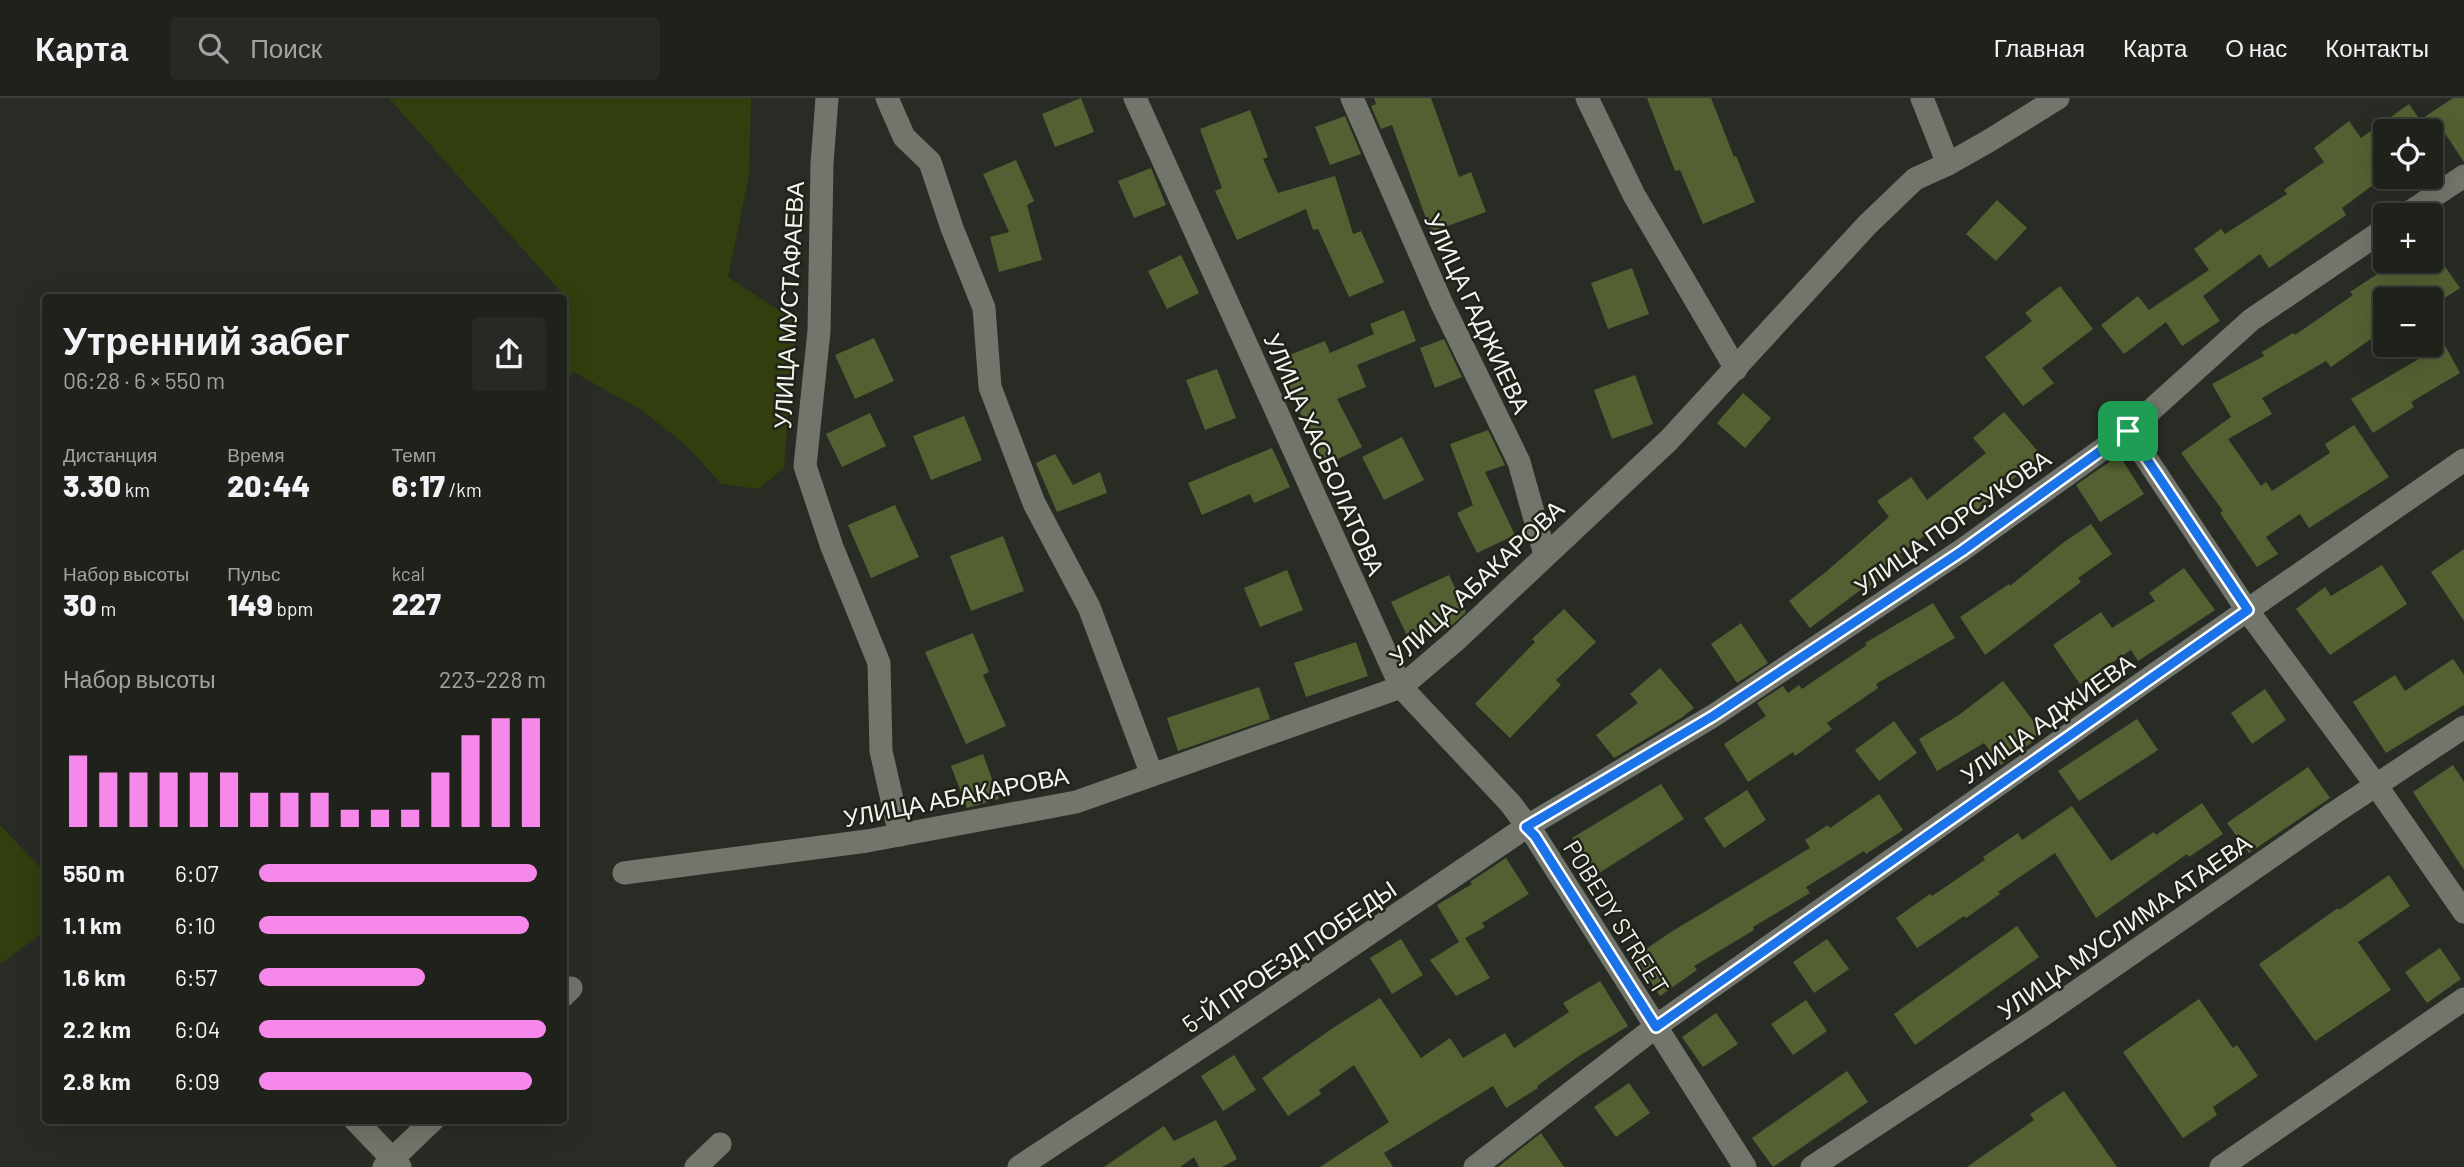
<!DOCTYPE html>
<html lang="ru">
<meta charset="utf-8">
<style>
:root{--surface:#1f211b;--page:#272924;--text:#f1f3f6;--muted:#a1a3a3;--line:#3c3e3a;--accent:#f788eb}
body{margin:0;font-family:Barlow,sans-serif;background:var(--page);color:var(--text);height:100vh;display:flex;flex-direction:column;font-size:26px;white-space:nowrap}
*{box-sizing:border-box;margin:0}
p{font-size:23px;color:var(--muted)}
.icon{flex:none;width:38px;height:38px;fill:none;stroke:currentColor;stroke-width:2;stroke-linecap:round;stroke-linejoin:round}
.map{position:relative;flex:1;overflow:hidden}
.sheet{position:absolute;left:42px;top:196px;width:525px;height:830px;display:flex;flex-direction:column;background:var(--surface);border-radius:7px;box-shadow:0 7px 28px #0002,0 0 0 2px var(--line)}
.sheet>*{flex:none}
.tools{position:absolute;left:2373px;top:21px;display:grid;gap:14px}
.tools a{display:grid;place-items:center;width:70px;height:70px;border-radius:7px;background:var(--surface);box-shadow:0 7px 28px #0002,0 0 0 2px var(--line);font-size:35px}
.pin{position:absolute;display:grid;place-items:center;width:60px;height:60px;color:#fff;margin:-30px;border-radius:14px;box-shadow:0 4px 10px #0006}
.round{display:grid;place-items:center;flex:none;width:74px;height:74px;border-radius:7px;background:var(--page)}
.summary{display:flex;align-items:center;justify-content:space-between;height:119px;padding:0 21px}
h1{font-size:38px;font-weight:800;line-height:52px}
.figures{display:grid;grid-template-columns:repeat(3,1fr);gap:10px;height:119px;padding:7px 21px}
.figures div{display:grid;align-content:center}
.figures b{font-size:30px;font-weight:800}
.figures small{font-size:19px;font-weight:400}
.figures p{font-size:19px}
.chart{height:196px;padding:14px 21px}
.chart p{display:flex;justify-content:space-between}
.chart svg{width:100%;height:126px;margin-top:7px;stroke:var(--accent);stroke-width:6}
ul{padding:0 21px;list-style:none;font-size:23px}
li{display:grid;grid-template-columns:112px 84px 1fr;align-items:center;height:52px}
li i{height:18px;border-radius:9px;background:var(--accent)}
header{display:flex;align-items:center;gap:42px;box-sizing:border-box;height:98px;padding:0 35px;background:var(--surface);border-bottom:2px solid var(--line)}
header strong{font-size:33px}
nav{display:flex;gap:38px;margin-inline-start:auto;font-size:24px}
.search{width:490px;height:63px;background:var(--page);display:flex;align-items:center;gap:18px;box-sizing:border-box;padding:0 24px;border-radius:7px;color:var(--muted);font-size:26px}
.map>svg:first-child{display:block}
</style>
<header>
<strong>Карта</strong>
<div class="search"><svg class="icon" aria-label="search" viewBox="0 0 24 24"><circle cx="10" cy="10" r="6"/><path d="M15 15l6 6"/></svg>Поиск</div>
<nav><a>Главная</a><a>Карта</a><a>О нас</a><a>Контакты</a></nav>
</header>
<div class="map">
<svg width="2464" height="1069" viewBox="0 0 2464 1069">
<rect width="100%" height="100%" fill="#292c24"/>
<g fill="#323e0e">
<path d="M 389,0 L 751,0 L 749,77 L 728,179 L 796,224 L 784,370 L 758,391 L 721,386 L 685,346 L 641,312 L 574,274 L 564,284 L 564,207 L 569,203 Z"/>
<path d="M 0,727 L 46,776 L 45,833 L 0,866 Z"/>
</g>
<g fill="#536132">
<path d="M 1081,0 L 1094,34 L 1055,49 L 1042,16 Z"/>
<path d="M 1374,0 L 1431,0 L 1459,79 L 1471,74 L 1486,114 L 1431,134 L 1392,27 L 1381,31 L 1371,8 L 1376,6 Z"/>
<path d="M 1647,0 L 1711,0 L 1734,59 L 1736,58 L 1755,104 L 1703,126 L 1680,72 L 1675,73 Z"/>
<path d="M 2453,0 L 2464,0 L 2464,64 L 2444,34 L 2431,44 L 2431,33 L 2385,33 L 2385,78 L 2342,110 L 2346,117 L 2269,170 L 2260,156 L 2203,198 L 2220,223 L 2182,248 L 2166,224 L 2124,256 L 2101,227 L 2138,198 L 2149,212 L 2209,172 L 2194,151 L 2221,131 L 2225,136 L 2287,96 L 2284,92 L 2324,64 L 2314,50 L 2349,23 L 2361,40 L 2409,6 L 2420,22 Z"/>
<path d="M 1250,12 L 1268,59 L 1263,61 L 1278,95 L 1335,78 L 1353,136 L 1361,133 L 1384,184 L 1349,199 L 1318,131 L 1313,132 L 1306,111 L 1237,142 L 1215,93 L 1222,90 L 1200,31 Z"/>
<path d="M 1345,18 L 1361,56 L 1330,67 L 1315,29 Z"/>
<path d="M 1016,62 L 1034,103 L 1027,107 L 1042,162 L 999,174 L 990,139 L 1009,134 L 983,76 Z"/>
<path d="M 1151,70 L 1166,107 L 1134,120 L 1118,83 Z"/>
<path d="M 1997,102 L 2027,130 L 1996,163 L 1966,136 Z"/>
<path d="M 1181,157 L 1199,195 L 1167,211 L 1148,173 Z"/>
<path d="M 2406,163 L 2441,163 L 2460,190 L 2431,209 L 2431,201 L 2385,201 L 2385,231 L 2331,269 L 2326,263 L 2262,300 L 2272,316 L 2228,341 L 2261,388 L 2266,384 L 2272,393 L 2330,355 L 2325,346 L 2354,327 L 2389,379 L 2309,430 L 2300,416 L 2266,439 L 2278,456 L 2257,469 L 2220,415 L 2223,413 L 2181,355 L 2231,319 L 2212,286 L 2264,258 L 2262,254 L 2293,235 L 2295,237 L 2353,197 L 2350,194 L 2385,171 L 2387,175 Z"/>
<path d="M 1632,170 L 1649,216 L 1608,231 L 1591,185 Z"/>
<path d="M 2060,188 L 2093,231 L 2042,270 L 2054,285 L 2023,308 L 1985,259 L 2032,223 L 2025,215 Z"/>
<path d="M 1404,212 L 1416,243 L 1357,267 L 1366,289 L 1337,301 L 1362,349 L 1326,367 L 1305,327 L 1279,261 L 1325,243 L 1330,255 L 1374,236 L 1370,226 Z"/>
<path d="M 874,240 L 894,283 L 855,301 L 835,257 Z"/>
<path d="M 1444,241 L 1462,279 L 1435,290 L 1420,250 Z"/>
<path d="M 2444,246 L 2460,275 L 2411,304 L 2414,309 L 2373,335 L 2351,301 Z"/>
<path d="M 1217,271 L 1236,320 L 1205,332 L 1186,282 Z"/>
<path d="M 1635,277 L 1653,326 L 1612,341 L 1594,292 Z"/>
<path d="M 1743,295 L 1771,320 L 1745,350 L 1717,325 Z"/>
<path d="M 2004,314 L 2041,357 L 1966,421 L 1959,413 L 1899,456 L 1903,461 L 1866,494 L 1863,490 L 1810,530 L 1789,503 L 1827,473 L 1889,419 L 1877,403 L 1911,379 L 1927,402 L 1986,355 L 1973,340 Z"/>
<path d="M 870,315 L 886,348 L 842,369 L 826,336 Z"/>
<path d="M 964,318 L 982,362 L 931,382 L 913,338 Z"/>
<path d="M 1488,332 L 1505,367 L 1485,374 L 1515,437 L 1477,455 L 1457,415 L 1473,407 L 1450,346 Z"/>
<path d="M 1402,339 L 1424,382 L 1384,402 L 1362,359 Z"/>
<path d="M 1272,350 L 1290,389 L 1254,405 L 1250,396 L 1202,417 L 1188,385 Z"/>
<path d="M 1055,356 L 1073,387 L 1100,374 L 1107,395 L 1057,414 L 1036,365 Z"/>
<path d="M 2119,357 L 2144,396 L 2100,424 L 2076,387 Z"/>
<path d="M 895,407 L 919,459 L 871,480 L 848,427 Z"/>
<path d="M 2091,426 L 2112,456 L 2078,480 L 2081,484 L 1985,557 L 1960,519 L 2009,486 L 2010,488 L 2064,444 Z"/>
<path d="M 1003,438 L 1024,493 L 971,513 L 950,458 Z"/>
<path d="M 2464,451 L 2464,523 L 2431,474 Z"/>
<path d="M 2382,467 L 2407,506 L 2330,557 L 2296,511 L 2325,489 L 2331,498 Z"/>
<path d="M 2184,470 L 2215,512 L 2138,563 L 2131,552 L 2080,586 L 2053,547 L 2101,514 L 2112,530 L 2155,503 L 2149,495 Z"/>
<path d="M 1287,472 L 1303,512 L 1260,529 L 1244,490 Z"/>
<path d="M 1449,477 L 1466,514 L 1451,528 L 1411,546 L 1391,504 Z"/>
<path d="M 1933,505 L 1955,540 L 1876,586 L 1878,590 L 1827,625 L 1832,631 L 1795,658 L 1793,654 L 1748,684 L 1724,646 L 1766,618 L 1757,605 L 1783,588 L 1788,595 L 1799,587 L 1802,591 L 1867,547 L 1865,545 Z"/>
<path d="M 1564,511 L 1596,544 L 1556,582 L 1561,587 L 1510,640 L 1475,606 L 1535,544 L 1532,541 Z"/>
<path d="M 1741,525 L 1768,565 L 1737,585 L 1711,546 Z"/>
<path d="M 973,535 L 989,574 L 983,577 L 1006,628 L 966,646 L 925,554 Z"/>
<path d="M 1356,544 L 1368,578 L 1306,599 L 1294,565 Z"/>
<path d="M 2453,561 L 2464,577 L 2464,607 L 2386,655 L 2353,604 L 2395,577 L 2405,593 Z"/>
<path d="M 1660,570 L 1694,610 L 1681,620 L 1614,660 L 1596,637 L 1638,605 L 1630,596 Z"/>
<path d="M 2003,583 L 2043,636 L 2001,667 L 1984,645 L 1937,673 L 1919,641 L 1959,617 Z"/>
<path d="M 1259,589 L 1270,621 L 1178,653 L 1167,620 Z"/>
<path d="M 2265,591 L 2286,622 L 2252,646 L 2231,615 Z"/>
<path d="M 2137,621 L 2158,652 L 2079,703 L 2058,673 Z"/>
<path d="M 1894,623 L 1917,655 L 1879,683 L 1855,652 Z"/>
<path d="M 983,656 L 999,701 L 967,710 L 951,668 Z"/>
<path d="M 2453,667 L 2464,684 L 2464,772 L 2413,694 Z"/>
<path d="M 2308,669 L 2330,700 L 2249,755 L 2227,725 Z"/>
<path d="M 1661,686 L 1684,721 L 1596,777 L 1572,740 Z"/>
<path d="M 1747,692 L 1766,722 L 1724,750 L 1704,720 Z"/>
<path d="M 1879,696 L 1903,732 L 1866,756 L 1864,753 L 1806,789 L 1810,795 L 1753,829 L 1754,832 L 1694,868 L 1697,872 L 1660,898 L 1634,859 L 1671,834 L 1810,750 L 1805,742 L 1828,727 L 1830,730 Z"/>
<path d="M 2202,705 L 2223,736 L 2189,759 L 2187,756 L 2096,820 L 2055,755 L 1998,794 L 2000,796 L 1966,820 L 1964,818 L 1917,850 L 1896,820 L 1930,796 L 1932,798 L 1985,762 L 1983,759 L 2018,735 L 2022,742 L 2072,708 L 2111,763 L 2154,734 L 2156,737 Z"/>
<path d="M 1506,760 L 1529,796 L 1482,825 L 1485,829 L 1465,840 L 1490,880 L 1456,898 L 1430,862 L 1459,844 L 1437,807 L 1472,786 L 1470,784 Z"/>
<path d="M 2389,777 L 2410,808 L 2358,844 L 2391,892 L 2315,943 L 2259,866 L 2338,810 L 2339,812 Z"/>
<path d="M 2017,828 L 2039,859 L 1915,947 L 1894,916 Z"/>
<path d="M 1401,841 L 1423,877 L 1392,896 L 1370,860 Z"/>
<path d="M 1827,841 L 1849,871 L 1814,895 L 1793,864 Z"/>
<path d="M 2440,850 L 2461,881 L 2427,905 L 2405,874 Z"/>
<path d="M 1600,883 L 1628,928 L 1579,958 L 1537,988 L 1538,990 L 1506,1010 L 1493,988 L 1384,1055 L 1393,1069 L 1320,1069 L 1389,1024 L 1354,967 L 1319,992 L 1321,996 L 1288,1018 L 1262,980 L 1333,930 L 1380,900 L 1421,960 L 1450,940 L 1463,960 L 1505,935 L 1514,950 L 1569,914 L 1563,905 Z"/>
<path d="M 2199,901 L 2233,950 L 2237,947 L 2258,978 L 2213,1009 L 2217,1017 L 2183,1040 L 2123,954 Z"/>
<path d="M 1806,902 L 1827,933 L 1793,957 L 1771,926 Z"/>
<path d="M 1716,915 L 1738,946 L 1703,969 L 1682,939 Z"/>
<path d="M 1234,957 L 1256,992 L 1223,1013 L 1201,978 Z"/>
<path d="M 1847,973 L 1868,1004 L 1773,1069 L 1752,1040 Z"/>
<path d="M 1629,985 L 1650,1015 L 1616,1039 L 1594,1009 Z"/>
<path d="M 2064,993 L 2117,1069 L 1967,1069 L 2034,1022 L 2030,1016 Z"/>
<path d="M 1216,1022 L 1237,1061 L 1222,1069 L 1199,1069 L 1194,1059 L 1180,1069 L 1104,1069 L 1164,1028 L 1174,1043 Z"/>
<path d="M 1541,1035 L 1564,1069 L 1498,1069 Z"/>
</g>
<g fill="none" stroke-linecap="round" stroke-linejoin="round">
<g stroke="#72756b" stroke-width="23">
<path d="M 827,0 L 822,66 L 819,233 L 805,368 L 832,449 L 879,565 L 881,653 L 900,737"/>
<path d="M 887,0 L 904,39 L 930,64 L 952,130 L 984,210 L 990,289 L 1034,405 L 1089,509 L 1152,677"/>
<path d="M 1135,0 L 1401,589 L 1510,705 L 1535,738 L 1745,1069"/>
<path d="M 1352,0 L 1441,204 L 1519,364 L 1545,457"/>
<path d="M 1587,0 L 1634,97 L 1736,271"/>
<path d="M 1922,0 L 1948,66"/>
<path d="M 2405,117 L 2464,78"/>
<path d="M 2128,333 L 2247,512 L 2376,687 L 2464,814"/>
<path d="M 624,775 L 867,743 L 1076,704 L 1401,589 L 1456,542 L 1669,342 L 1867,127 L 1915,81 L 1948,66 L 1987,44 L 2058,0"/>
<path d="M 564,897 L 571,890"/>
<path d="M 355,1022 L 400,1069"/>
<path d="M 384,1069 L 433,1022"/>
<path d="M 696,1069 L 720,1046"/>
<path d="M 1019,1069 L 1224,934 L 1526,729 L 1713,618 L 1962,452 L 2128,333 L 2251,222 L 2385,131"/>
<path d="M 1475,1069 L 1662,924 L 2151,579 L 2464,362"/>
<path d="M 1812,1069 L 2040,919 L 2334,715 L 2464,629"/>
<path d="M 2221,1069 L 2464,901"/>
</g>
</g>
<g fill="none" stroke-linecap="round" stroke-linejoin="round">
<g stroke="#fff" stroke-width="14">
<path id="route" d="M 2128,333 L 2248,512 L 1656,929 L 1535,738 L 1526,729 L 1713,618 L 1962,453 Z"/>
</g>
<use href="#route" stroke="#1a73e8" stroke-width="9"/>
</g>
<g text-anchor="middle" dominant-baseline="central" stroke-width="5" stroke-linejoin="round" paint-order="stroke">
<g font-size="24" fill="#f3f5ef" stroke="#20221a">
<text transform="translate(788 207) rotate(-87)">УЛИЦА МУСТАФАЕВА</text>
<text transform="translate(1478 215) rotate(65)">УЛИЦА ГАДЖИЕВА</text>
<text transform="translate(1325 356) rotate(66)">УЛИЦА ХАСБОЛАТОВА</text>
<text transform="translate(1952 424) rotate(-35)">УЛИЦА ПОРСУКОВА</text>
<text transform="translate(1476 484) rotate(-43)">УЛИЦА АБАКАРОВА</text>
<text transform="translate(2047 620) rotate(-35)">УЛИЦА АДЖИЕВА</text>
<text transform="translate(956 698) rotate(-11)">УЛИЦА АБАКАРОВА</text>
<text transform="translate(1617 819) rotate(58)">POBEDY STREET</text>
<text transform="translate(2124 828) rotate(-35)">УЛИЦА МУСЛИМА АТАЕВА</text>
<text transform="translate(1289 858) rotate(-34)">5-Й ПРОЕЗД ПОБЕДЫ</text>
</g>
</g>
</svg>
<div class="tools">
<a><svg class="icon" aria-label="locate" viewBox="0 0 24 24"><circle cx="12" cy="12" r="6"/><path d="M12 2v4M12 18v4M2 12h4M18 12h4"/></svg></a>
<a>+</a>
<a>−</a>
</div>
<div class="pin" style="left:2128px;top:333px;background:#1e9e55"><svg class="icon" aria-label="arrive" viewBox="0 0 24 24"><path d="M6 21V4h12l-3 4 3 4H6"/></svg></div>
<section class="sheet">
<div class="summary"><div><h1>Утренний забег</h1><p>06:28 · 6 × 550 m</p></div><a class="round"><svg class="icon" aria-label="share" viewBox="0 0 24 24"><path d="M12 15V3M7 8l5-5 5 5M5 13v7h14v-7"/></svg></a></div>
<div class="figures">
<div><p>Дистанция</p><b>3.30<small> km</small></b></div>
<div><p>Время</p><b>20:44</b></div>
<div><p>Темп</p><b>6:17<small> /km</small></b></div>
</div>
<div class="figures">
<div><p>Набор высоты</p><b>30<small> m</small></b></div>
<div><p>Пульс</p><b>149<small> bpm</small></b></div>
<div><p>kcal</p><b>227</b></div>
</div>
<div class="chart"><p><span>Набор высоты</span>223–228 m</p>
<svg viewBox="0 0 160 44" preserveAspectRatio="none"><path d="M5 44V19M15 44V25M25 44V25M35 44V25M45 44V25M55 44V25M65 44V32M75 44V32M85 44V32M95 44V38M105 44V38M115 44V38M125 44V25M135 44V12M145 44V6M155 44V6"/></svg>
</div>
<ul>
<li><b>550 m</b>6:07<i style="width:97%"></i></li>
<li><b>1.1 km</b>6:10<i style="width:94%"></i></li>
<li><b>1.6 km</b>6:57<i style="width:58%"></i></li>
<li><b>2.2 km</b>6:04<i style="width:100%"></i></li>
<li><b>2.8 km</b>6:09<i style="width:95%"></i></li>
</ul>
</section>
</div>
